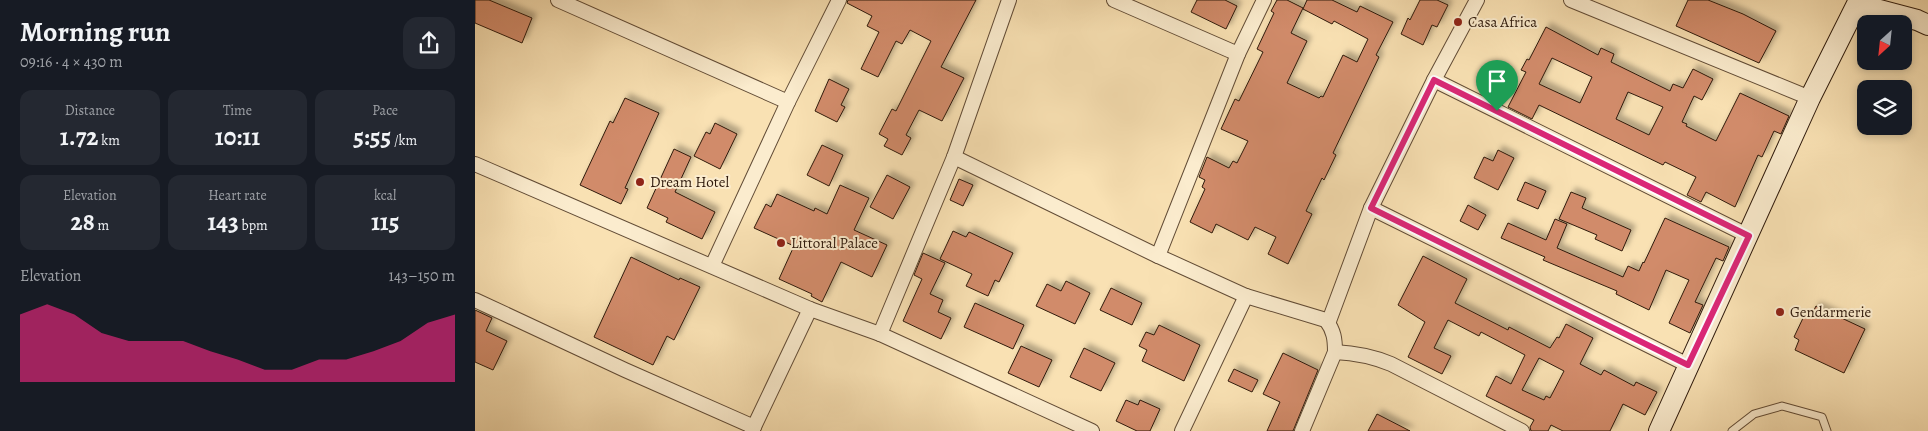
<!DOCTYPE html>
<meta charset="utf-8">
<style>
:root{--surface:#171b24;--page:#242831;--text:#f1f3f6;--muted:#9ea1a6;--accent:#db2777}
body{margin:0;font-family:Alegreya,serif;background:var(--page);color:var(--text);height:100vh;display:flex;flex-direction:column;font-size:19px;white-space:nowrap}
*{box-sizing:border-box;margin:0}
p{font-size:16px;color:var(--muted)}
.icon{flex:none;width:28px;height:28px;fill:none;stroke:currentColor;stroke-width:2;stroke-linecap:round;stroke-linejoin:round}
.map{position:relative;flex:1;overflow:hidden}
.panel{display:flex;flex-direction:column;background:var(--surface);width:475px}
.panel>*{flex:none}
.needle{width:32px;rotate:207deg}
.tools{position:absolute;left:1382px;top:15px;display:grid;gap:10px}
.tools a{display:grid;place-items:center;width:55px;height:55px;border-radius:10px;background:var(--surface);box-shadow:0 2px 8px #0003;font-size:25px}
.pin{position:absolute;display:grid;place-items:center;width:42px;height:42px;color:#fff;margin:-51px -21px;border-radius:50% 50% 50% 0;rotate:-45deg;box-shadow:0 0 5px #0007}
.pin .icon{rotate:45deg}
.round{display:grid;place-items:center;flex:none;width:52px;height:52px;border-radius:15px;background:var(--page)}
.headline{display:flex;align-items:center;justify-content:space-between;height:85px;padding:0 20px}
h1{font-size:28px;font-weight:700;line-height:38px}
.figures{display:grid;grid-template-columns:repeat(3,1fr);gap:8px;height:85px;padding:5px 20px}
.figures div{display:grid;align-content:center;border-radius:12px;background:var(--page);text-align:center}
.figures b{font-size:25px;font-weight:700}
.figures small{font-size:14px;font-weight:400}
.figures p{font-size:14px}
.chart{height:140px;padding:10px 20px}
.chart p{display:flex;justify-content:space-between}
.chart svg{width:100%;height:90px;margin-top:5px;fill:var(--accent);opacity:.7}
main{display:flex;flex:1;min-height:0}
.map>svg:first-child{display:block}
</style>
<main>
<section class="panel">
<div class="headline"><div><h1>Morning run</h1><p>09:16 · 4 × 430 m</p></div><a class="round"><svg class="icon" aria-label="share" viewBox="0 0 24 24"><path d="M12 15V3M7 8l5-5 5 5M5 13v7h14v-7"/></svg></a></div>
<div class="figures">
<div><p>Distance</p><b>1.72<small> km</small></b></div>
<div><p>Time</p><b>10:11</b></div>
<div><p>Pace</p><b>5:55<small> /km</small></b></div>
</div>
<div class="figures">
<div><p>Elevation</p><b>28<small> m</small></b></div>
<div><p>Heart rate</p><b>143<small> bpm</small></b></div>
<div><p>kcal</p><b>115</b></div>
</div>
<div class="chart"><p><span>Elevation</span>143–150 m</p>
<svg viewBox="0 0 160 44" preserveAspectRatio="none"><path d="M0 44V11L10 6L20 11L30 20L40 24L50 24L60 24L70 29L80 33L90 38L100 38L110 33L120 33L130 29L140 24L150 15L160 11V44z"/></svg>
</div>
</section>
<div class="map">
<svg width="1453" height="431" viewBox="0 0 1453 431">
<defs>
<filter id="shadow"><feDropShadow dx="4.5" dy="-4.5" stdDeviation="2.5" flood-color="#0004"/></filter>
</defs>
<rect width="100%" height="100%" fill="#f9e1b3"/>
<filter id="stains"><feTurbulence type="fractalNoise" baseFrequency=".004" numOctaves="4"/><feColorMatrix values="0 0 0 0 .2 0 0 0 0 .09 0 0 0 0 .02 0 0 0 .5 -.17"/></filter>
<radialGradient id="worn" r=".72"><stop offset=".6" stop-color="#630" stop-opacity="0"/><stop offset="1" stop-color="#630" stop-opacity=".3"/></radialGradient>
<g fill="#d18b6a" stroke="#2f1a0c" fill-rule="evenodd" filter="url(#shadow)">
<path d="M 0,0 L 14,0 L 57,18 L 47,43 L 0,23 Z"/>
<path d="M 373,0 L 501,0 L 466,67 L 489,78 L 467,121 L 444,110 L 431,135 L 436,138 L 427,155 L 409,146 L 413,139 L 404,134 L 417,109 L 421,111 L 456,41 L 435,30 L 427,44 L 421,41 L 403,77 L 386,69 L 404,32 L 392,26 L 397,16 L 372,3 Z"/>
<path d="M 722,0 L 750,0 L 762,6 L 751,29 L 716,12 Z"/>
<path d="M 802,0 L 812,0 L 828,8 L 816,33 L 832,41 L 812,83 L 844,98 L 846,96 L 848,97 L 868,55 L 882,62 L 893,39 L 859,21 L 857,24 L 828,9 L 832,0 L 857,0 L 882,12 L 885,6 L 918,22 L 901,55 L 904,57 L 858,153 L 861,155 L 849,180 L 847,178 L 831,211 L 837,214 L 813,264 L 793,254 L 801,237 L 780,227 L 773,240 L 741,224 L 737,233 L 715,222 L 730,189 L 727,187 L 730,180 L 724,177 L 732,157 L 754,168 L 758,161 L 762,163 L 773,141 L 746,129 L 760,99 L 764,101 L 788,52 L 782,49 L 799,13 L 796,11 Z"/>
<path d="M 945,0 L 962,0 L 973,5 L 962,27 L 957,25 L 948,45 L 926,34 L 933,18 L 935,20 Z"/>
<path d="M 1213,0 L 1233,0 L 1268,14 L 1301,31 L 1284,63 L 1201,26 Z"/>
<path d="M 1071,27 L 1123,55 L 1126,48 L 1139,54 L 1136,62 L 1195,91 L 1198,84 L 1208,88 L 1218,69 L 1238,79 L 1227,100 L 1219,96 L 1207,122 L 1212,124 L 1211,126 L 1241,141 L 1265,93 L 1314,116 L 1306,134 L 1299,131 L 1287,157 L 1283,155 L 1260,207 L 1231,192 L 1226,202 L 1212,195 L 1221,177 L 1190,162 L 1188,165 L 1064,105 L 1057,119 L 1033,107 L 1051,72 L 1046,70 L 1052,59 L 1054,60 ZM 1077,58 L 1117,77 L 1105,103 L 1064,84 ZM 1153,92 L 1188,107 L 1174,135 L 1141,119 Z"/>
<path d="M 354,79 L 374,89 L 366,105 L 370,107 L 362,122 L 340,111 Z"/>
<path d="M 150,98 L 184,113 L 150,188 L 153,189 L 146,204 L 105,185 L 135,121 L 138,123 Z"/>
<path d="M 240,123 L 262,134 L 245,169 L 219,156 L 231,132 L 235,134 Z"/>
<path d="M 347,145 L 368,155 L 354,186 L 332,175 Z"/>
<path d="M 199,149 L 216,157 L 200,192 L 240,212 L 227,239 L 191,222 L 193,218 L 172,208 Z"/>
<path d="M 1023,150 L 1039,158 L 1023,190 L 999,178 L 1009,157 L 1018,161 Z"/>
<path d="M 412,175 L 435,187 L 418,219 L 395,207 Z"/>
<path d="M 484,179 L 498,185 L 488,206 L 475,200 Z"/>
<path d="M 1050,182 L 1071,191 L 1063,209 L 1042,200 Z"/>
<path d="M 365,185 L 394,198 L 379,230 L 412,245 L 397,277 L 366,262 L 347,302 L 336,296 L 337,294 L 304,279 L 319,246 L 279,228 L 291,204 L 296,207 L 302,194 L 339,211 L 340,208 L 352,214 Z"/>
<path d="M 1096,192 L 1111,198 L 1107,208 L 1156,230 L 1147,251 L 1120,239 L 1122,235 L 1084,219 Z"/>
<path d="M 993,205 L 1011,215 L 1003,230 L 985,221 Z"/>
<path d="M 1190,218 L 1254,247 L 1248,261 L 1241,258 L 1220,302 L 1228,305 L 1215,333 L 1194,323 L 1214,280 L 1191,270 L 1174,310 L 1141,294 L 1142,291 L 1068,260 L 1070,257 L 1026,238 L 1033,223 L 1071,240 L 1080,219 L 1092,224 L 1082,248 L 1148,277 L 1153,266 L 1164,271 L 1168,262 L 1169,263 Z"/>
<path d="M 478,231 L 491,237 L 494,232 L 538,253 L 524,282 L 520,280 L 513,296 L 491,286 L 497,274 L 465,259 Z"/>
<path d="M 448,253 L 470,263 L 455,294 L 468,300 L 463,312 L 476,318 L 466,339 L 428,321 L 447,279 L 439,275 Z"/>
<path d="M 948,256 L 992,279 L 980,303 L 1033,330 L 1034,327 L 1075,348 L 1082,337 L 1084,338 L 1091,324 L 1118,338 L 1105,364 L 1126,375 L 1129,370 L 1159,386 L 1161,382 L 1182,392 L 1170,415 L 1148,404 L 1135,431 L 1088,431 L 1076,425 L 1073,431 L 1056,431 L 1055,427 L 1059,420 L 1011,396 L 1021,376 L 1036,384 L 1050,355 L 1006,332 L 1004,336 L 973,320 L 959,348 L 976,356 L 967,374 L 933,357 L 950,322 L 923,305 ZM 1064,358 L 1089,371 L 1075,398 L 1071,396 L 1069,400 L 1047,390 Z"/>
<path d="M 156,257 L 204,280 L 205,278 L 225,287 L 199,340 L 192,336 L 178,365 L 119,337 Z"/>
<path d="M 591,281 L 615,293 L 600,324 L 561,306 L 572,284 L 586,291 Z"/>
<path d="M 636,288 L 667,303 L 657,325 L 625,310 Z"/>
<path d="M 500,303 L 549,325 L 538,349 L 489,327 Z"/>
<path d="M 1341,306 L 1390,329 L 1369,373 L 1320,350 L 1324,340 L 1319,337 L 1329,316 L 1335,318 Z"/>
<path d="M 0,310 L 17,318 L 11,331 L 32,341 L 18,370 L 0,362 Z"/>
<path d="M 684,325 L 725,345 L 709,381 L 667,361 L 672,350 L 664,346 L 671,332 L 679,335 Z"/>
<path d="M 546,346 L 577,360 L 564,387 L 533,373 Z"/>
<path d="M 609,348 L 640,363 L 626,391 L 595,377 Z"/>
<path d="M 808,353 L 843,370 L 818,431 L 792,431 L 805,402 L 788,394 Z"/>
<path d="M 759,369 L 783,380 L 777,392 L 753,381 Z"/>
<path d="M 651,400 L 663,405 L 665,400 L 685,409 L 675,431 L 662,431 L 641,421 Z"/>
<path d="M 902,414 L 935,431 L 893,431 Z"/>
</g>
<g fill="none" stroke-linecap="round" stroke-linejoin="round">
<g stroke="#624c36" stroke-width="9">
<path id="lane" d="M 1257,431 L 1279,414 L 1307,406 L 1347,417 L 1352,431"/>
</g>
<g stroke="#624c36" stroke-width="16">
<g id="street">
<path d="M 83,0 L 313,102"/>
<path d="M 639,0 L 763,54"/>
<path d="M 1096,0 L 1335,98"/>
<path d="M 959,80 L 1274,236"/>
<path d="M 479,157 L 683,256 L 771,296 L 854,321"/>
<path d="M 0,164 L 335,309 L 405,334 L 617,431"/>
<path d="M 896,208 L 1213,365"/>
<path d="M 683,256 L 763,54 L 789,0"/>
<path d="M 237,266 L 313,102 L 364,0"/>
<path d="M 0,300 L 150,370 L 279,427"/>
<path d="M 405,334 L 479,157 L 534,0"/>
<path d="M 860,352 C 880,353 897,356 916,364 L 1047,431"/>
<path d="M 277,431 L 335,309"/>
<path d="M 707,431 L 771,296"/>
<path d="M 827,431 L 860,352 C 860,339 859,331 851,320 L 854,321 L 896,208 L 959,80 L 1002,0"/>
</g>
</g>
<g stroke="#2f1a0c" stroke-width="22">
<path id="secondary" d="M 1184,431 L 1335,98 L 1382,4 L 1442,20 L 1453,25"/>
</g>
<use href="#lane" stroke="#fbecce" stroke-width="7"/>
<use href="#street" stroke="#fbecce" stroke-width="14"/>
<use href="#secondary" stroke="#fbecce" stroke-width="20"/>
</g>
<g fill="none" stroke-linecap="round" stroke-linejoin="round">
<g stroke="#fff" stroke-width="10">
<path id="route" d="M 959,80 L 1274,236 L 1213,365 L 896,208 Z"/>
</g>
<use href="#route" stroke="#db2777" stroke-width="6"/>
</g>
<g fill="#8f2418" stroke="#fbecce" stroke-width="2">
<circle cx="983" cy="22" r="5"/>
<circle cx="165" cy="182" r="5"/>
<circle cx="306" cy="243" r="5"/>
<circle cx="1305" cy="312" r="5"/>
</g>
<g text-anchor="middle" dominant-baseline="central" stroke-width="4" stroke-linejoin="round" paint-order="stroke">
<g font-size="15" fill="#2f1a0c" stroke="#fbecce" text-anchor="start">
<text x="993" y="22">Casa Africa</text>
<text x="175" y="182">Dream Hotel</text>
<text x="316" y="243">Littoral Palace</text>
<text x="1315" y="312">Gendarmerie</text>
</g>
</g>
<rect width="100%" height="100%" filter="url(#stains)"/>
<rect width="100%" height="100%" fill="url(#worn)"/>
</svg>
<div class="tools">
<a><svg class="needle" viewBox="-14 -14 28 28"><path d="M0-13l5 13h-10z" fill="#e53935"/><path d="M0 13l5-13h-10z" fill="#9ea1a6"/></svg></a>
<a><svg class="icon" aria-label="layers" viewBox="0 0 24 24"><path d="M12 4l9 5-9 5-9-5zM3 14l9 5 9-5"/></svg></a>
</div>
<div class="pin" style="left:1022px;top:111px;background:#1e9e55"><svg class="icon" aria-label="arrive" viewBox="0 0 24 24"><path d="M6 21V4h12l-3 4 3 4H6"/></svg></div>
</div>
</main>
